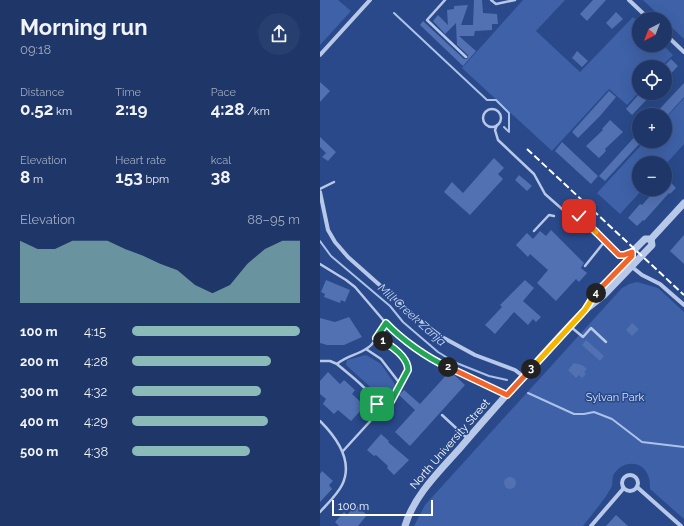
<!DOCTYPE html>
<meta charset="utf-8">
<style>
:root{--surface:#1f3768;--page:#273f6e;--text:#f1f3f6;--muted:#a1acc0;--line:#3c517c;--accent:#8bbbb9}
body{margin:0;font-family:Raleway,sans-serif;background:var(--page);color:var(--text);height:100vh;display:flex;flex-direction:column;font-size:15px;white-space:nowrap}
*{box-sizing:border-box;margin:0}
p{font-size:13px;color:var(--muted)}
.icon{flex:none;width:22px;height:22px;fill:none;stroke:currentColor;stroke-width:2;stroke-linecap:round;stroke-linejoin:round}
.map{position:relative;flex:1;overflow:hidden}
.side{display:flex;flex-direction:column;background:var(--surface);width:320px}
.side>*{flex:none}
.needle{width:26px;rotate:222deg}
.buttons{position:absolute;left:312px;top:12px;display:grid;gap:8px}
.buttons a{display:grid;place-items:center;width:40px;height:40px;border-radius:50%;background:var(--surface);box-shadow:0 4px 16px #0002,0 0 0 1px var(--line);font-size:20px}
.scale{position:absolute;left:12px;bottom:10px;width:101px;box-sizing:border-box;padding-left:4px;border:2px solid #fff;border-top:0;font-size:11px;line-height:14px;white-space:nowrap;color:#fff;-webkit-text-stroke:3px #29498a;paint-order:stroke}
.pin{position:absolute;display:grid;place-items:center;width:34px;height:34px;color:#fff;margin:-17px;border-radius:8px;box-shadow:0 2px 6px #0006}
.km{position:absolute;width:20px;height:20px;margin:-10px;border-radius:50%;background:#222;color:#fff;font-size:11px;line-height:20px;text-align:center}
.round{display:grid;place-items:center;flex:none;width:42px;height:42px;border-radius:21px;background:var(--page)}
.summary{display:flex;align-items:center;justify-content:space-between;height:68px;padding:0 20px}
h1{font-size:22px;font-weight:700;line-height:30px}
.figures{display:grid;grid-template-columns:repeat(3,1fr);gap:6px;height:68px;padding:4px 20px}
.figures div{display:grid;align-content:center}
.figures b{font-size:17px;font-weight:700}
.figures small{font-size:11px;font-weight:400}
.figures p{font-size:11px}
.chart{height:112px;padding:8px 20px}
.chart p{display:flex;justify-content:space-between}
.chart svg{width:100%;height:72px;margin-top:4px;fill:var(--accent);opacity:.7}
ul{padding:0 20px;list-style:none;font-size:13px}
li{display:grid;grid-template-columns:64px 48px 1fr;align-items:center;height:30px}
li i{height:10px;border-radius:5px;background:var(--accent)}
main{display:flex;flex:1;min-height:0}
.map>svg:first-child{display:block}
</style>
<main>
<section class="side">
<div class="summary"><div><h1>Morning run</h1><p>09:18</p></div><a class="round"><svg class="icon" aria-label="share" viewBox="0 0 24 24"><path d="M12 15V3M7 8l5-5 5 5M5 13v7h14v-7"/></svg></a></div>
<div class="figures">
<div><p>Distance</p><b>0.52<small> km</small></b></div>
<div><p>Time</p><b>2:19</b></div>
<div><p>Pace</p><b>4:28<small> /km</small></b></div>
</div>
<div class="figures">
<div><p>Elevation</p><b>8<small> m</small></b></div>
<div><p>Heart rate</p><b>153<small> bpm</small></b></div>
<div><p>kcal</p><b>38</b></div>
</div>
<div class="chart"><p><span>Elevation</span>88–95 m</p>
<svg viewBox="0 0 160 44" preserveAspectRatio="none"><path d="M0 44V6L10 11L20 11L30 6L40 6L50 6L60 11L70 15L80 20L90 24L100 33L110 38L120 33L130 20L140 11L150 6L160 6V44z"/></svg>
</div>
<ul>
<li><b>100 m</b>4:15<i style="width:100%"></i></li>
<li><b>200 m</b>4:28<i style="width:83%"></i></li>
<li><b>300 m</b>4:32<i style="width:77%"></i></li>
<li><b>400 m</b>4:29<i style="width:81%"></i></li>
<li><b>500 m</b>4:38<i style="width:70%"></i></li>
</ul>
</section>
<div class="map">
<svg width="364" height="526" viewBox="0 0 364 526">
<rect width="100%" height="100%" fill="#29498a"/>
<g fill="#3e61a7">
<path d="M 0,0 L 18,0 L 31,11 L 0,45 Z"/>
<path d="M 203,0 L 245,0 L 216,31 L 260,72 L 313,17 L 319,23 L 319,45 L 343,45 L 353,55 L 341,67 L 319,67 L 319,92 L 307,105 L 289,89 L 232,151 L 142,68 Z"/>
<path d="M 323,0 L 364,0 L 364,39 L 345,21 L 345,19 L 343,19 Z"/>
<path d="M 364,98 L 364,144 L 345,165 L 345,163 L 319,163 L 319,189 L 323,189 L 300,214 L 277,193 L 325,141 L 345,141 L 345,119 Z"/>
<path d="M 317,282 L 338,288 L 364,312 L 364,519 L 330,489 C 330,480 329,473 322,467 C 312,460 298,465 293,476 C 292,480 293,485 291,488 C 284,501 272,514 263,526 L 94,526 L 105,505 L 302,288 L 309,284 Z"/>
<path d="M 46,355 L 61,364 L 74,383 L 75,386 L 66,401 L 26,365 L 27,360 Z"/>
</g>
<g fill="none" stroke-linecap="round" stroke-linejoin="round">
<g stroke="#acc2e9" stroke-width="2">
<path d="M 74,13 L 167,100 L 176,100 L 189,113 L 189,132"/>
<path d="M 184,127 L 188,131"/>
<path d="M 0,241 L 11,256 L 70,306 L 83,322 L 118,352 L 134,362 L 169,376 L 187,380"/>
<path d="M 208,393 L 254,414 L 264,414 L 274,412 L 292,419 L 322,442 L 364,447"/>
</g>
</g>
<g fill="#5271b2">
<path d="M 154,0 L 162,0 L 163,13 L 177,14 L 178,24 L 172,24 L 172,30 L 155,31 L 154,36 L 139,36 L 156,51 L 143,66 L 100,25 L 103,21 L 144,59 L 147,59 L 148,55 L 137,45 L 136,23 L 125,34 L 113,21 L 118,15 L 128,25 L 127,10 L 134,9 L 134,6 L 148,5 L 141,25 L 153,25 Z"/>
<path d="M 273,0 L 286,0 L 267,21 L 260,14 Z"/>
<path d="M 296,12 L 303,19 L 292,29 L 286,23 Z"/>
<path d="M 257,51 L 268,61 L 262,67 L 252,58 Z"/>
<path d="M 351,59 L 358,66 L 345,80 L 345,65 Z"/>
<path d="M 0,82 L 10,91 L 0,102 Z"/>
<path d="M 364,83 L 364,97 L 354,108 L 348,115 L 334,115 Z"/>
<path d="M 289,91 L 296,97 L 280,116 L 258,138 L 252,132 Z"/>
<path d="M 320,93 L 333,93 L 312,115 L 306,109 Z"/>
<path d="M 290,120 L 303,132 L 285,149 L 286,151 L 279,158 L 266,146 L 283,130 L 282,129 Z"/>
<path d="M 319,132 L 319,141 L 322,141 L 285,181 L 279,176 Z"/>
<path d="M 0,137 L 16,152 L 8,161 L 2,157 L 6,153 L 0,147 Z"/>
<path d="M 242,142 L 278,176 L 271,184 L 235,151 Z"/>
<path d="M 174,158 L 184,168 L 178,174 L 183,179 L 150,215 L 124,192 L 132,182 L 143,193 Z"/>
<path d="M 199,175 L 212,186 L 207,191 L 195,180 Z"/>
<path d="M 345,176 L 356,188 L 350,194 L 349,193 L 324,221 L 323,220 L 317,226 L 308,218 L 320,204 L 322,205 L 331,195 L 325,189 L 345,189 Z"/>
<path d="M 231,230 L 264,263 L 261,268 L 267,273 L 259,282 L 256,279 L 236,301 L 217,283 L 228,270 L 210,254 L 208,257 L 196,245 L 207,233 L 213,239 L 220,231 L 226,236 Z"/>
<path d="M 364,235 L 364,264 L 350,251 Z"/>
<path d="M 6,280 L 30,290 L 25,302 L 21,300 L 20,303 L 4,297 L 5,294 L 1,292 Z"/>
<path d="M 205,280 L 214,288 L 203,301 L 221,317 L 216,322 L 213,319 L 208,325 L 194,312 L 175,334 L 165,325 L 182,307 L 180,305 Z"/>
<path d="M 29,317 L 42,337 L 24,345 L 7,345 L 0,343 L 0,318 L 15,322 Z"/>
<path d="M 312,323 L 319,329 L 312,336 L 306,330 Z"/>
<path d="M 266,340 L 284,356 L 280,361 L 262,345 Z"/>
<path d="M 254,363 L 262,365 L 267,369 L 264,372 L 266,374 L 262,378 L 259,375 L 256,378 L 248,370 Z"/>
<path d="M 130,371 L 145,385 L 90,446 L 75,432 L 95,410 L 79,395 L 84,390 L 100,404 Z"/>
<path d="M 8,372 L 20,384 L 24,380 L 35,390 L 32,394 L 45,406 L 31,421 L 18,410 L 14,414 L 3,404 L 6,399 L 0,394 L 0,381 Z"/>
<path d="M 61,434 L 69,441 L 68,442 L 89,460 L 74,475 L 67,468 L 68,466 L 56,455 L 54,456 L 47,450 Z"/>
<path d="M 2,471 L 13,481 L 9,485 L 12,489 L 0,502 L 0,474 Z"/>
<circle cx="190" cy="483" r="6"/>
<path d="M 36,505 L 47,515 L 38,526 L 19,526 L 15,522 L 24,512 L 27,515 Z"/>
<path d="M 296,515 L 308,526 L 286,526 Z"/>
</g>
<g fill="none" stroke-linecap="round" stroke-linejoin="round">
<g stroke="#b8c8e9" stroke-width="2.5">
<path d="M 125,0 L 107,20 L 146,57"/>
<path d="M 171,0 L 176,4 L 195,0"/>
<circle cx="172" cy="118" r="9"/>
<path d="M 177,125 L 175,130 L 178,140 L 214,174 L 225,194 L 242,209 L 259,216 L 299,255 L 311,253"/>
<path d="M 0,189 L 14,182"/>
<path d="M 214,231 L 229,215 L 234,216"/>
<path d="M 0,264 L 26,280 L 35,287 L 70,328 L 113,359 L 185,394"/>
<path d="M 265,266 L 285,241"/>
<path d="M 251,327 L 263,337 L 271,328 L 286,342"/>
<path d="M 56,338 L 73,347 L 88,366 L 87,375 L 67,409 L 58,411"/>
<path d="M 46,349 L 61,359 L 81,385"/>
<path d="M 0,361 L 10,361 L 17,364 C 29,375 66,399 54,417 L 23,451"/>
<path d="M 17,364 C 26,356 37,355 46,349 C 55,344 60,332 65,323"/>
<path d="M 122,415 L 148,439"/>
<path d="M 0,421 C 16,437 34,461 22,485 C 17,495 7,504 0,512"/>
</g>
<g stroke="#b8c8e9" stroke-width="4">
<path d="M 309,0 L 329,19"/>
<path d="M 345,34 L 364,52"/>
<path d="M 0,55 L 50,0"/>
<path d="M 0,192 L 8,230 L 15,242 L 28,257 L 99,320 L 122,337 L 155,355 L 195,370 L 204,377"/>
<path d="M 312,267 L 322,275 L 340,284 L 364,305"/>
<circle cx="310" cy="483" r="8"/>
<path d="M 317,487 L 361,526"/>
<path d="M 271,526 L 303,489"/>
</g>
<g stroke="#b8c8e9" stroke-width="7">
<path d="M 266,308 L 272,298 L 312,255 L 312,252 L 325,239 L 331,239 L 364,203"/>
<path d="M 85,526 C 94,495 120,471 141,447 C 177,405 215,363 253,322 L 265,310 L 284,295 L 332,245 L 331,239"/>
</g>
<path stroke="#fff" stroke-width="2" stroke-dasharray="7 3" stroke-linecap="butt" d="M 207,149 L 364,295"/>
</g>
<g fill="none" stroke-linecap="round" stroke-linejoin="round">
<g stroke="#fff" stroke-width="8">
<path id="split-1" d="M 57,404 L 58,411 L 67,409 L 88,370 C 88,358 73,347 63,341"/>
</g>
<g stroke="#fff" stroke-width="8">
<path id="split-2" d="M 63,341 L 56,338 L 66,323 C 81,339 107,358 128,367"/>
</g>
<g stroke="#fff" stroke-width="8">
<path id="split-3" d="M 128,367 L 187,395 L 211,369"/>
</g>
<g stroke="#fff" stroke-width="8">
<path id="split-4" d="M 211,369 L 265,310 L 276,293"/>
</g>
<g stroke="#fff" stroke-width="8">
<path id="split-5" d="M 276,232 L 299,255 L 304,255 L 312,252 L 312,256 L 276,293"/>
</g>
<g stroke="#fff" stroke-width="8">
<path id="split-6" d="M 259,216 L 276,232"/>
</g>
<use href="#split-1" stroke="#22a559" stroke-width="5"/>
<use href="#split-2" stroke="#22a559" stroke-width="5"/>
<use href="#split-3" stroke="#f0652b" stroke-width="5"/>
<use href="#split-4" stroke="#f5b400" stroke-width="5"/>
<use href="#split-5" stroke="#f0652b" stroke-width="5"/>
<use href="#split-6" stroke="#f5b400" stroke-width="5"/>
</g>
<g text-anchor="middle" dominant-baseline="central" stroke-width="3" stroke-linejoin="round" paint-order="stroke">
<g font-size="11" fill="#dbe5f7" stroke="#29498a">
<text x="295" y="397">Sylvan Park</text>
</g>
<g font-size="11" fill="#fff" stroke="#29498a">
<text transform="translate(130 444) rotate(-49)">North University Street</text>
</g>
<g font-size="12" font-style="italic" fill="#c3d3f0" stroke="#29498a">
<text transform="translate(92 315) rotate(42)">Mill Creek Zanja</text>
</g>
</g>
</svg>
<div class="buttons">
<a><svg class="needle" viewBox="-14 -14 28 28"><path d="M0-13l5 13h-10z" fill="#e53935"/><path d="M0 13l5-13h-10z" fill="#a1acc0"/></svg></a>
<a><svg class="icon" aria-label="locate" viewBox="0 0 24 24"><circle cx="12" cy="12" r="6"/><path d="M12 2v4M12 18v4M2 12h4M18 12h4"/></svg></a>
<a>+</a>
<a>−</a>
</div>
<div class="scale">100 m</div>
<div class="pin" style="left:57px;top:404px;background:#1e9e55"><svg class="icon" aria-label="arrive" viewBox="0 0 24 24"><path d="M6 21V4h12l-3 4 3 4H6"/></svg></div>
<div class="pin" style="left:259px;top:216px;background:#d93025"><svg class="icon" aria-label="check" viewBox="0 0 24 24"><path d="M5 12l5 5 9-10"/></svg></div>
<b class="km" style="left:63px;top:341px">1</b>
<b class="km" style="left:128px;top:367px">2</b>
<b class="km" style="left:211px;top:369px">3</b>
<b class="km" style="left:276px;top:293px">4</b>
</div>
</main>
